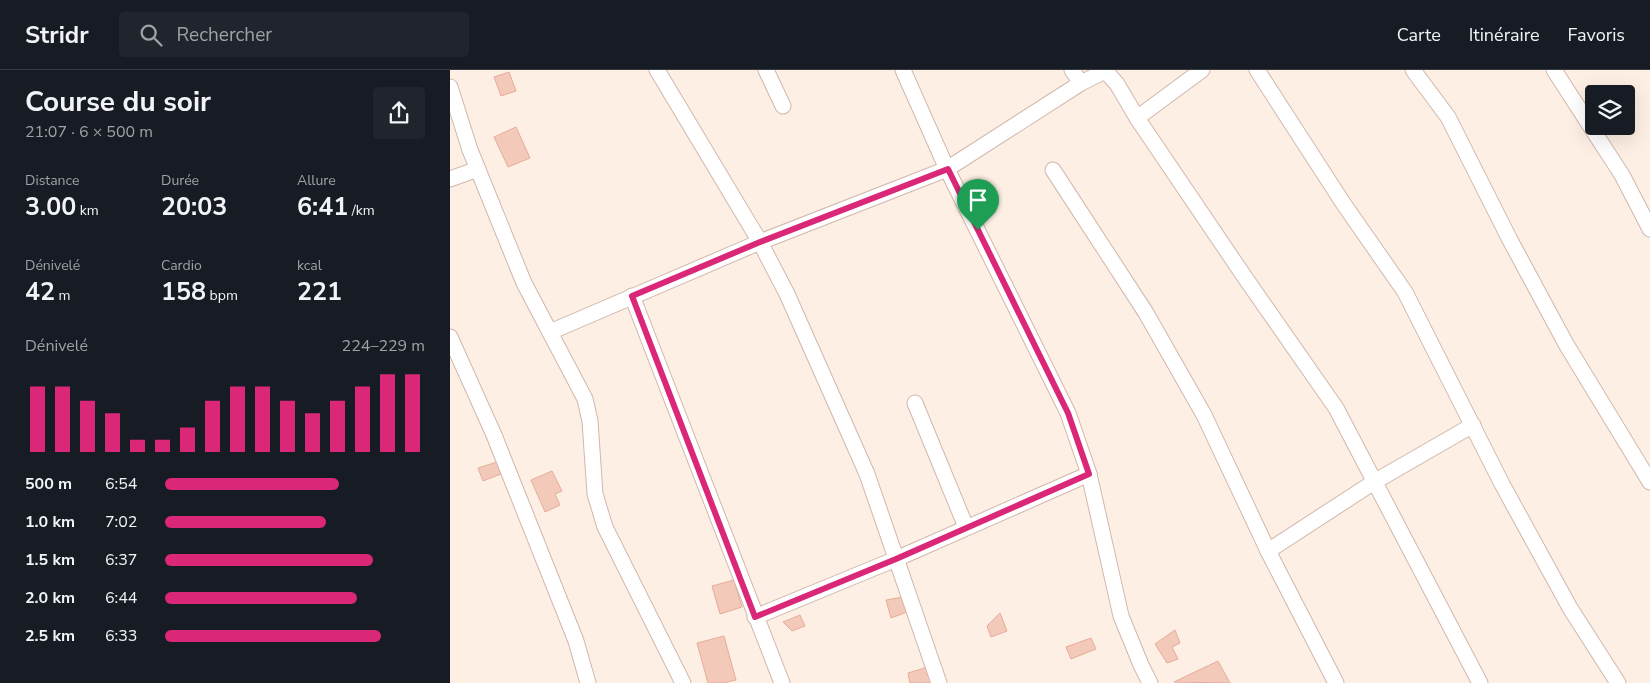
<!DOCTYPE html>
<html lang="fr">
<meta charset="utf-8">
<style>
:root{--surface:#171b24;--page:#20242c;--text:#f1f3f6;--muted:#9ea1a6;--line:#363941;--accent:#db2777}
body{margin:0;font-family:"Nunito Sans",sans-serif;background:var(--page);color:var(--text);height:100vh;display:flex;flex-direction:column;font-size:19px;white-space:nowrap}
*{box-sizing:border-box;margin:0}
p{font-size:16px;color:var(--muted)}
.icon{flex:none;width:28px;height:28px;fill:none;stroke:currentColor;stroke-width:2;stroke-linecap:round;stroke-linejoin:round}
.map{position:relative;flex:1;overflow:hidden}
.drawer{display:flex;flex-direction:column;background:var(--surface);width:450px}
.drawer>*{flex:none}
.controls{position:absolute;left:1135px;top:15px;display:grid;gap:10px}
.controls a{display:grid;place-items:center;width:50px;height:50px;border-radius:5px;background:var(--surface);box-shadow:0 5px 20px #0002;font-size:25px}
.pin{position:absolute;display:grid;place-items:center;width:42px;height:42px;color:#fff;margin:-51px -21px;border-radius:50% 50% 50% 0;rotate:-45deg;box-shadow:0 0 5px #0007}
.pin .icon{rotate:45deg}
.round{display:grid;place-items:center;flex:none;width:52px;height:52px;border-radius:5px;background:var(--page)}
.summary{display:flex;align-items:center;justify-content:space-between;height:85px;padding:0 25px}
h1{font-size:28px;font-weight:700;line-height:38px}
.stats{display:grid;grid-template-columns:repeat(3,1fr);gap:8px;height:85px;padding:5px 25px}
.stats div{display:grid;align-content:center}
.stats b{font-size:25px;font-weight:700}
.stats small{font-size:14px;font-weight:400}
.stats p{font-size:14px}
.chart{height:140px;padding:10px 25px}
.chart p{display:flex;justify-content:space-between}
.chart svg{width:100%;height:90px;margin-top:5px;stroke:var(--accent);stroke-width:6}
ul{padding:0 25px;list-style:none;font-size:16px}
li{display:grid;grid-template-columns:80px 60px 1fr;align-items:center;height:38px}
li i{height:12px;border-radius:6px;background:var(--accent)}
header{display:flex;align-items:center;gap:30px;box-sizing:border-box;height:70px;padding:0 25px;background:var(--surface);border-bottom:1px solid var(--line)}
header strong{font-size:24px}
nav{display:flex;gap:28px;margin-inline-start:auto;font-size:18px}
.search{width:350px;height:45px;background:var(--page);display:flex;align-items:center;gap:12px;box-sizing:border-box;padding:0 18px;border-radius:5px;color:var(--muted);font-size:19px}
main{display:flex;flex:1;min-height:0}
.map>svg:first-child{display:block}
</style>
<header>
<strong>Stridr</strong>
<div class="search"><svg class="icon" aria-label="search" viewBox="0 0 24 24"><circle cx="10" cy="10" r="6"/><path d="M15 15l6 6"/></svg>Rechercher</div>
<nav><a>Carte</a><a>Itinéraire</a><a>Favoris</a></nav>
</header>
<main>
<section class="drawer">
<div class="summary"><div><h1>Course du soir</h1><p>21:07 · 6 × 500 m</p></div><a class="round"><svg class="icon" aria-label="share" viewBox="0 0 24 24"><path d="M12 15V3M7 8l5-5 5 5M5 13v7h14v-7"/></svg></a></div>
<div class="stats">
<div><p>Distance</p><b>3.00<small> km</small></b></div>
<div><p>Durée</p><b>20:03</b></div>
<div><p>Allure</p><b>6:41<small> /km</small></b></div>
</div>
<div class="stats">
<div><p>Dénivelé</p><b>42<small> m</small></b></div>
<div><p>Cardio</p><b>158<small> bpm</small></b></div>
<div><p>kcal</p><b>221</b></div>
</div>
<div class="chart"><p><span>Dénivelé</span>224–229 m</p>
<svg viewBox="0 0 160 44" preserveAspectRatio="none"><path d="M5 44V12M15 44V12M25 44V19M35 44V25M45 44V38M55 44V38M65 44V32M75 44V19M85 44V12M95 44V12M105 44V19M115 44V25M125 44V19M135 44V12M145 44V6M155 44V6"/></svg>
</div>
<ul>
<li><b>500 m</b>6:54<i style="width:67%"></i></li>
<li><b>1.0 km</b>7:02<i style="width:62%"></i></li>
<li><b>1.5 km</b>6:37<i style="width:80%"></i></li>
<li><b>2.0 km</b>6:44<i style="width:74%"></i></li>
<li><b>2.5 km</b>6:33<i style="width:83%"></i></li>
</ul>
</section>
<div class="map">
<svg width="1200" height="613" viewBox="0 0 1200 613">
<rect width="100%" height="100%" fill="#fdefe3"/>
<g fill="#f3c9ba" stroke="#e6ac9a">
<path d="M 59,2 L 66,21 L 51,26 L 44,7 Z"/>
<path d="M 66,57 L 80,88 L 58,97 L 44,67 Z"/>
<path d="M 47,392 L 51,404 L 33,411 L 28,398 Z"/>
<path d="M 102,401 L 112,421 L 105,424 L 110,435 L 95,442 L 81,410 Z"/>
<path d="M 284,510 L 292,537 L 270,544 L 262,516 Z"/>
<path d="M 453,527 L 457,542 L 441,548 L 436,530 Z"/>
<path d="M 550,543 L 557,561 L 541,567 L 537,556 Z"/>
<path d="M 350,545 L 355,556 L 342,561 L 333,552 Z"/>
<path d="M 725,560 L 730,573 L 722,577 L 728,589 L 717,593 L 705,574 Z"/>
<path d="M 274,566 L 286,610 L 273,613 L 258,613 L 247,573 Z"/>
<path d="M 641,568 L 646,579 L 621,589 L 616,577 Z"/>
<path d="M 768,591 L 780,613 L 724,612 Z"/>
<path d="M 478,597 L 483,613 L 460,613 L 458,603 Z"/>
</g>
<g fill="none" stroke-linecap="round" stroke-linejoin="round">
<g stroke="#d1b7ac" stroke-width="17">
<g id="minor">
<path d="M 207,0 L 310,172 L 337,224 L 417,404 L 489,613"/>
<path d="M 316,0 L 333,36"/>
<path d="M 453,0 L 497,99 L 618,343 L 639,404 L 671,546 L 691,595 L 700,613"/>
<path d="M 622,0 L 631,13"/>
<path d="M 807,0 L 893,133 L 955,222 L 1052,414 L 1120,538 L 1168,613"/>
<path d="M 963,0 L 998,47 L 1060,170 L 1116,274 L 1200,412"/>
<path d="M 1104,0 L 1172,105 L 1200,159"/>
<path d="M 0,17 L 20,80 L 74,213 L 135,329 L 140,351 L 145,424 L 155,457 L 233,613"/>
<path d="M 687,48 L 752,0"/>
<path d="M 603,100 L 696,243 L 754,345 L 818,481 L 886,613"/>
<path d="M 0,109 L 28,99"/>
<path d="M 182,226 L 332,613"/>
<path d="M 100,262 L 310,172 L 497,99 L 631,13 L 651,3 L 656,2 L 659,5 L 667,14 L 687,48 L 796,209 L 886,338 L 1030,613"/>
<path d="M 0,267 L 44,365 L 126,571 L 138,613"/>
<path d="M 465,333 L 516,457"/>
<path d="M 818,481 L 924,412 L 1023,355"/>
<path d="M 305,547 L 446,489 L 639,404"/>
</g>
</g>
<use href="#minor" stroke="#fff" stroke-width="15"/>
</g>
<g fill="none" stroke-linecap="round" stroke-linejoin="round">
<g stroke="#fff" stroke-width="10">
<path id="route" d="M 498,99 L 618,343 L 639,404 L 446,489 L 305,547 L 182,226 L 310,172 Z"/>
</g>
<use href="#route" stroke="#db2777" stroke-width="6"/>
</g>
</svg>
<div class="controls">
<a><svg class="icon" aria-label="layers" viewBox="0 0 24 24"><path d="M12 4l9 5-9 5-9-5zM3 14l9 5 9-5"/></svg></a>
</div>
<div class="pin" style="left:528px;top:160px;background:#1e9e55"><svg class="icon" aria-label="arrive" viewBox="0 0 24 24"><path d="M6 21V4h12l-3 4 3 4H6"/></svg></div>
</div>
</main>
